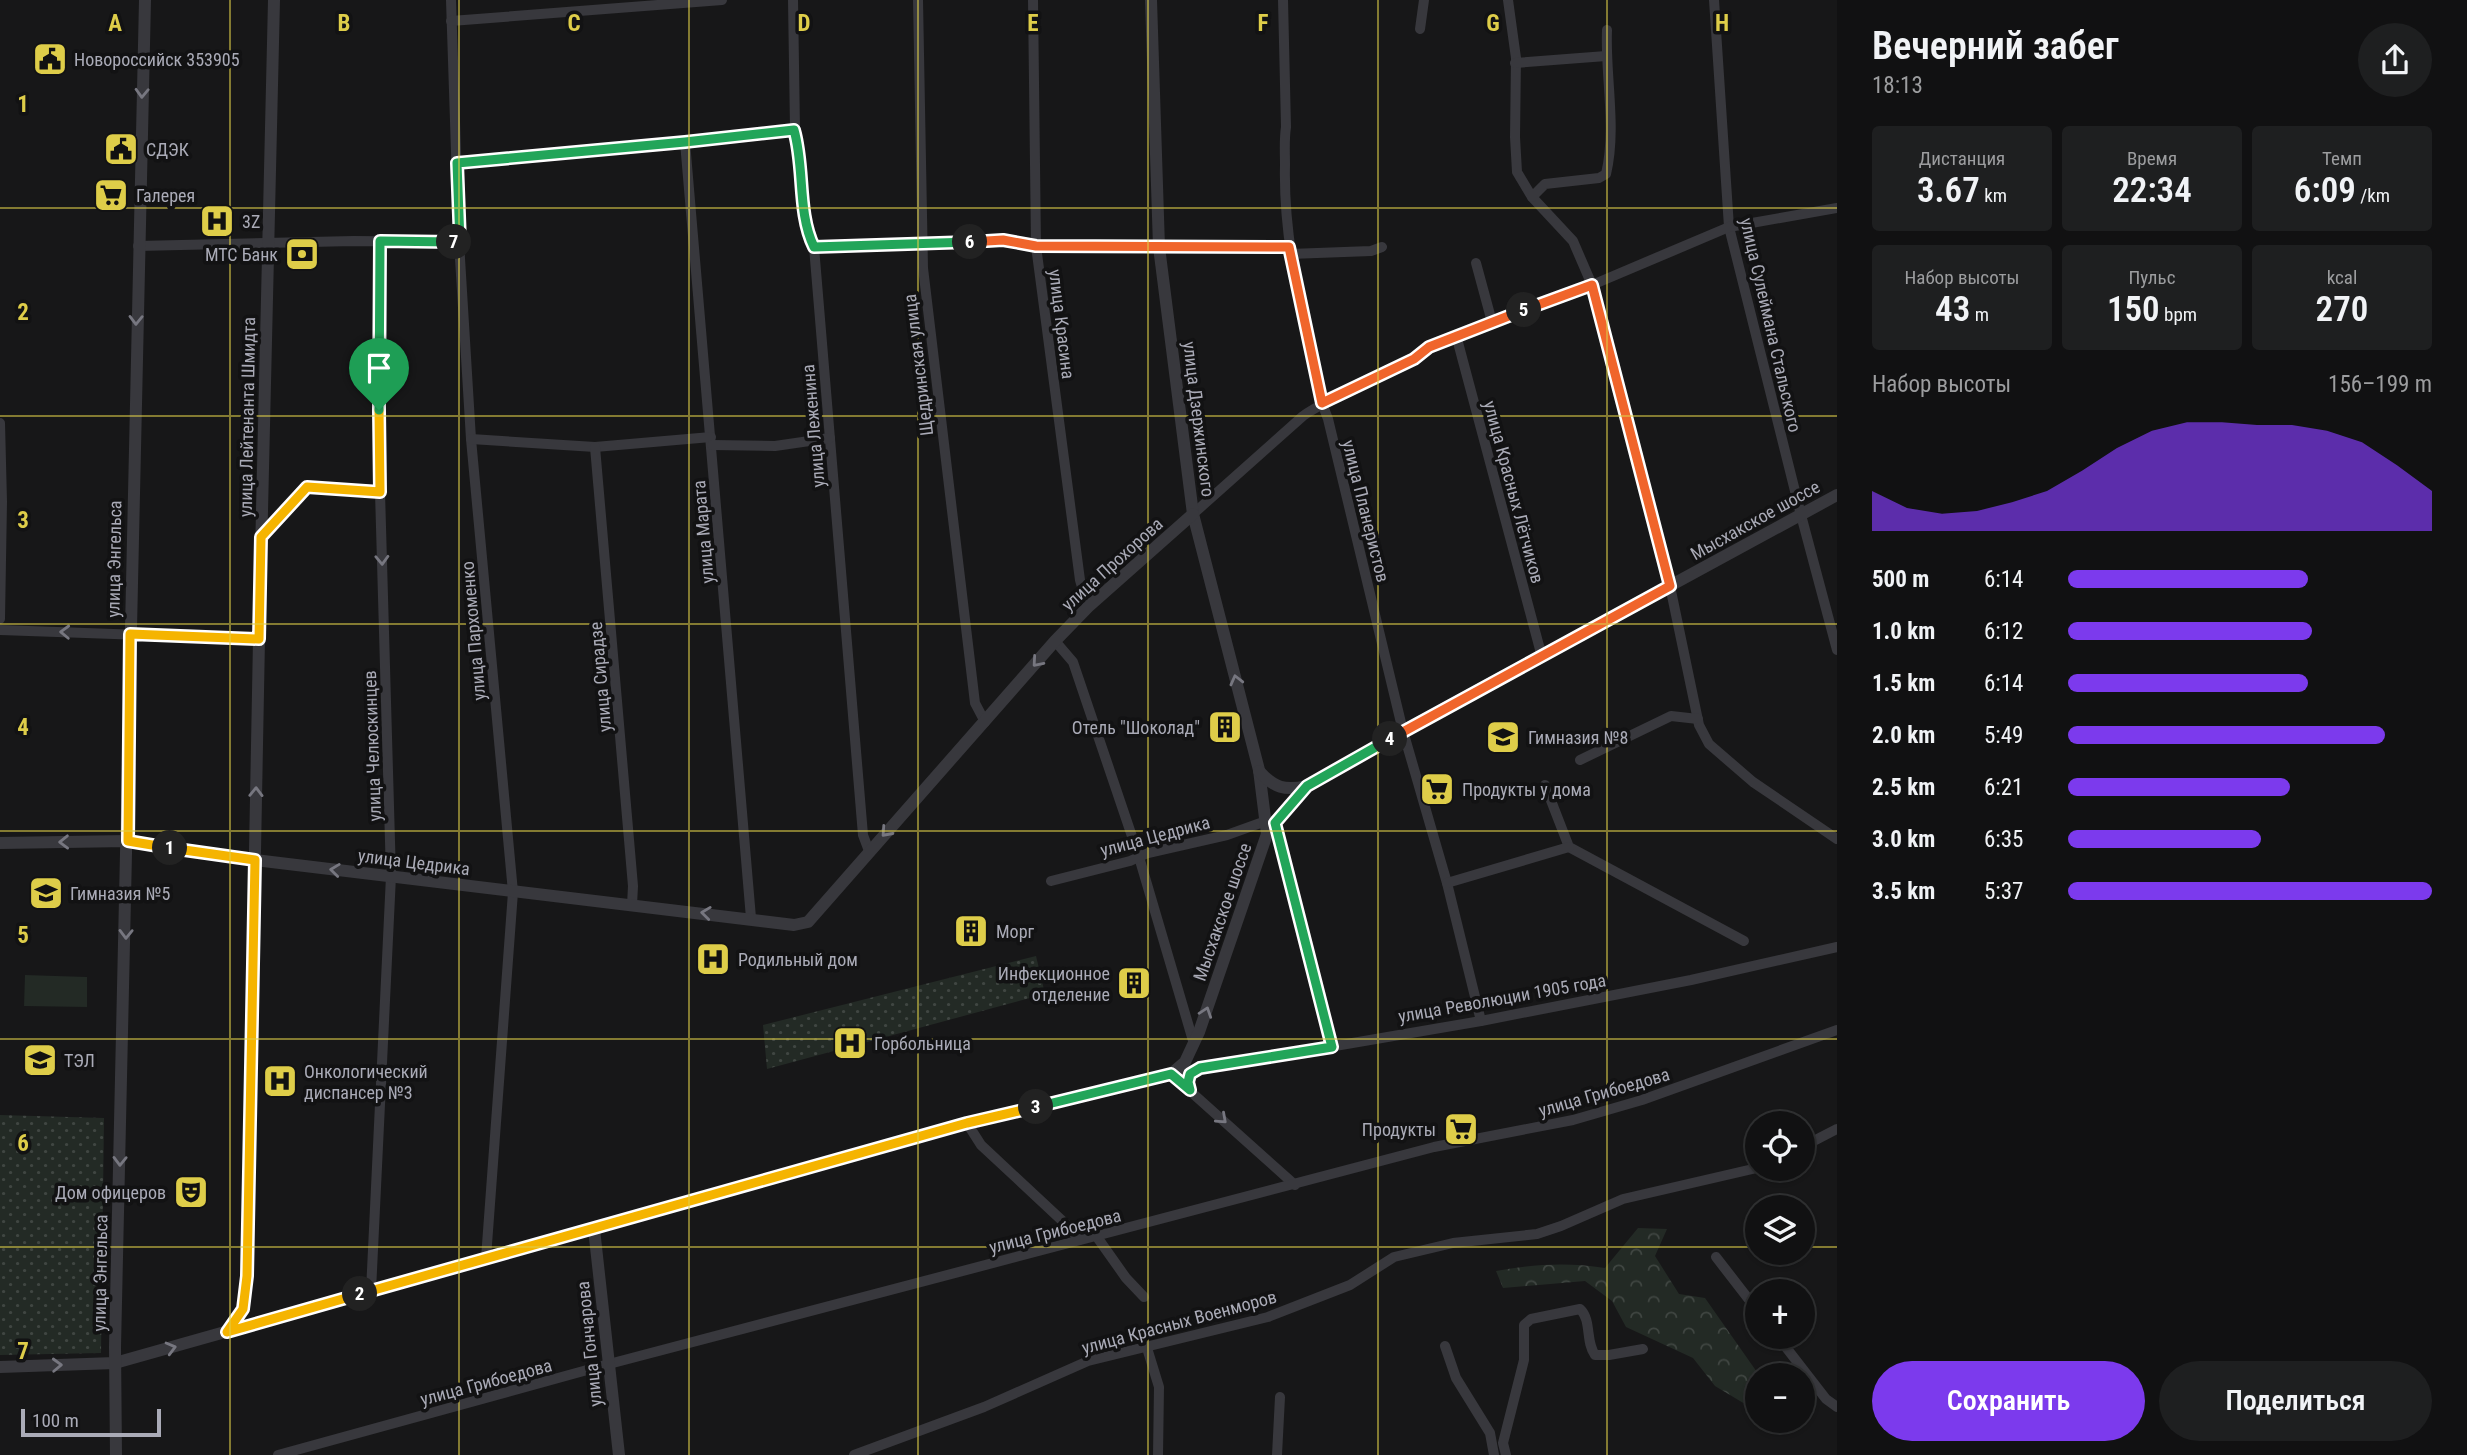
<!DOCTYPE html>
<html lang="ru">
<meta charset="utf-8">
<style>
:root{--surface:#111112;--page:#1e1f20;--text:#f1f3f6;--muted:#9c9d9f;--line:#303132;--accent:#7c3aed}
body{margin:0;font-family:"Roboto Condensed",sans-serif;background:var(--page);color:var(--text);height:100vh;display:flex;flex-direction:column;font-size:26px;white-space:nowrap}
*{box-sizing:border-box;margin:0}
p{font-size:23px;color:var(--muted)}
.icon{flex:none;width:38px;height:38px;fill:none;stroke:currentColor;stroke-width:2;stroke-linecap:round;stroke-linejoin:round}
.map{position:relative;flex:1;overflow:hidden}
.details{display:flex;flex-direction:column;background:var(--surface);width:630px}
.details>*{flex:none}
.fabs{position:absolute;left:1745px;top:1111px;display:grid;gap:14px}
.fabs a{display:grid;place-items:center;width:70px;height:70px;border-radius:50%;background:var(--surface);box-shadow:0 2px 5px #0004,0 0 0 2px var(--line);font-size:35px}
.scale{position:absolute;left:21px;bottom:18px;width:140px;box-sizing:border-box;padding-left:7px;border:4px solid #aaabb7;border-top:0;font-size:19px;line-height:24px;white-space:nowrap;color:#aaabb7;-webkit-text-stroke:5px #121213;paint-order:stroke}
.pin{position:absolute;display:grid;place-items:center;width:60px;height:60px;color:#fff;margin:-72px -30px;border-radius:50% 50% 50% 0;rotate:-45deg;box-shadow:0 0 7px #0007}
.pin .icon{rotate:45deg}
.km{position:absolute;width:35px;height:35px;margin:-18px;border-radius:50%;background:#222;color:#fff;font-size:19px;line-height:35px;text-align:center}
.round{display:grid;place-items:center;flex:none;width:74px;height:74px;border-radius:37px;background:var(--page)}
.overview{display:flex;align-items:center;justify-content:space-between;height:119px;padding:0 35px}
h1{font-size:38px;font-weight:600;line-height:52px}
.figures{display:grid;grid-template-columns:repeat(3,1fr);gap:10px;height:119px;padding:7px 35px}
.figures div{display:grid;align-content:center;border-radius:7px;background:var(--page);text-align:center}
.figures b{font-size:35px;font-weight:600}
.figures small{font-size:19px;font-weight:400}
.figures p{font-size:19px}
.chart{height:196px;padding:14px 35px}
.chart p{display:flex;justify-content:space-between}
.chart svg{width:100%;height:126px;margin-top:7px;fill:var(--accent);opacity:.7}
.action{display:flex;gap:14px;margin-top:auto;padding:14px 35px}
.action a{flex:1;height:80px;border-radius:42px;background:var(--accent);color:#fff;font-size:28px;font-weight:600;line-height:80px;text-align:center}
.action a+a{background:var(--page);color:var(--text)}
ul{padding:0 35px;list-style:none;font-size:23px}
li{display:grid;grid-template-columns:112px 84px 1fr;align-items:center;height:52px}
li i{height:18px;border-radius:9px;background:var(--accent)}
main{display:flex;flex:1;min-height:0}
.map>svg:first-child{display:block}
</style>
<main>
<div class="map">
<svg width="1837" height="1455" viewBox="0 0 1837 1455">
<defs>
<pattern id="grass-dots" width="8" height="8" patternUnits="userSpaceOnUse" patternTransform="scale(1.75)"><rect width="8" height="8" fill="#232a25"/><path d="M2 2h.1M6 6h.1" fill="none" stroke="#404642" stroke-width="1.8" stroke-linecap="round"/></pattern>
<pattern id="forest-crowns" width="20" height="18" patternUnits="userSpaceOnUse" patternTransform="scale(1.75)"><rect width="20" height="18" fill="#232a25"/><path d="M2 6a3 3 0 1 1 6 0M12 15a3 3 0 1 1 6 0" fill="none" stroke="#404642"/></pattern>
</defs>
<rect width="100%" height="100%" fill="#171718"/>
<g fill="url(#grass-dots)">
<path d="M 1036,956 L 1045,994 L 767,1069 L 763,1025 Z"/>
<path d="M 0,1115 L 104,1118 L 101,1353 L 0,1355 Z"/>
</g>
<path fill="url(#forest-crowns)" d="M 1638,1228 L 1667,1229 L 1655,1256 L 1679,1294 L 1705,1298 L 1759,1375 L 1757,1376 L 1757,1408 L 1750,1407 L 1715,1386 L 1693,1358 L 1626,1327 L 1612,1301 L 1585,1281 L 1503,1288 L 1496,1271 C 1534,1264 1568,1262 1605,1268 Z"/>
<path fill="#232a25" d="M 25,975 L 87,977 L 87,1007 L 24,1006 Z"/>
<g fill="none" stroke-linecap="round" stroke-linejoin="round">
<g stroke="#38383d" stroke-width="10">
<path d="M 451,0 L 459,242 L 471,439 L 513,892 L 486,1258"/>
<path d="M 793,0 L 795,129 C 804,168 797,212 814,247 L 863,835 L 869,851"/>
<path d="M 918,0 L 923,268 L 975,703 L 985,722"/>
<path d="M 1033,0 L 1036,246 L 1080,580 L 1088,607"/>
<path d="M 1283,0 L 1286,127 C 1284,140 1285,152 1285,165 C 1283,246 1305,324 1322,403 L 1328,419 L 1403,731 L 1447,883 L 1481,1021"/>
<path d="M 1508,0 L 1516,58 L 1515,137 L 1517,172 L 1532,197 L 1573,241 L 1592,285 L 1670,586 L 1699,725 L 1709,744 L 1753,782 L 1837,839"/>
<path d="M 1714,0 L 1729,227 L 1801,515 L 1837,650"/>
<path d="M 451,21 L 722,0"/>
<path d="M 1420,29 L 1424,0"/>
<path d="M 1515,63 L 1606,56"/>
<path d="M 685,142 L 751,918"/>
<path d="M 457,163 L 685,142 L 795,129"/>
<path d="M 1532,197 L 1545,184 L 1599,178 L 1606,174 C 1617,128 1605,76 1607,30"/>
<path d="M 138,246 L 354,241 L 459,242"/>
<path d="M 814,247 L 923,245 L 1003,240 L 1036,246 L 1288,247"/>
<path d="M 1290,254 L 1371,251 L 1382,247"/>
<path d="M 1476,263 L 1492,322"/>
<path d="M 1456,335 L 1542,657"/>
<path d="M 0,423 L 2,502 L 0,619"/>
<path d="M 471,439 L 595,447 L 711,437"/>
<path d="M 712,445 L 775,446 L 830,438"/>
<path d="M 595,447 L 633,886 L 632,905"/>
<path d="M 1193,514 L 1303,416 C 1342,389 1391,377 1429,347 L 1592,285 L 1729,227 L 1837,208"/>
<path d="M 261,537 L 307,487 L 380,492"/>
<path d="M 0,630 L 259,639"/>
<path d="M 1055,641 L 1073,662 L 1139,857 L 1194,1044"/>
<path d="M 1580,760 L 1671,716 L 1698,719"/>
<path d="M 1545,785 L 1569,847 L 1744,941"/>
<path d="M 1275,823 L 1332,1047"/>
<path d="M 1051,881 L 1130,861 L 1148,853 L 1227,835 L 1266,821"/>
<path d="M 1447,883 L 1569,847"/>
<path d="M 1171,1074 L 1481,1021 L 1691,980 L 1837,947"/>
<path d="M 1171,1074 L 1295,1185"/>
<path d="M 967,1123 L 981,1145 L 1070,1228 L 1079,1240"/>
<path d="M 1802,1147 L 1837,1129"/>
<path d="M 1097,1237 L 1126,1278 L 1144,1297"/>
<path d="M 1716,1257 L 1757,1310"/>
<path d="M 371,1291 L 391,876 L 380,492 L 380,241"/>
<path d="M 1778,1337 L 1826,1399 L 1837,1407"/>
<path d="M 1445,1346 L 1456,1378 L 1490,1433 L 1494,1455"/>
<path d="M 1147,1348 L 1159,1387 L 1158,1455"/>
<path d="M 278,1455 L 609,1364 L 1434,1147 L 1573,1120 L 1642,1100 L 1837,1030"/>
<path d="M 854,1455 L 984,1407 L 1088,1361 L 1268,1317 L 1350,1285 L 1394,1257 L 1453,1243 L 1537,1234 L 1561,1226 L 1623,1199 L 1757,1168"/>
<path d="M 1277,1455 L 1280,1397"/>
<path d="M 1506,1455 L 1503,1443 L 1524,1360 L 1524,1325 L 1531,1319 L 1580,1309 C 1592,1320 1585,1341 1595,1355 L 1609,1355 L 1643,1349"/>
</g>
<g stroke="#38383d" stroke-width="12">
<path d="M 1151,0 L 1159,247 L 1193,514 L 1259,770 L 1267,834"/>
<path d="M 1259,771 C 1274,788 1285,791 1307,786"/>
<path d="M 0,843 L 128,841 L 255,860 L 794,925 L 808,922 L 1055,641 L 1088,607 L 1193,514"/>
<path d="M 594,1229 L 619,1455"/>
<path d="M 227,1332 L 243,1309 L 247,1276 L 259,639 L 274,0"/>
<path d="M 0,1367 L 115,1363 L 967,1123 L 1171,1074 L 1185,1062 L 1199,1032 L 1267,834 L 1291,803 L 1307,786 L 1403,731 L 1837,495"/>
<path d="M 116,1455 L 115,1347 L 145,0"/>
</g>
</g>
<defs><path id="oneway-chevron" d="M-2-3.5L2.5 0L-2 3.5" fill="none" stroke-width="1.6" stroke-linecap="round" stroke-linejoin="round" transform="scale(1.75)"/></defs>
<g stroke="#777780">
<use href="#oneway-chevron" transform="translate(142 93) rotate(92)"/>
<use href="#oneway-chevron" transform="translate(136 320) rotate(91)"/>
<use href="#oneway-chevron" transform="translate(382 560) rotate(88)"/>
<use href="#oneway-chevron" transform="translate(65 632) rotate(-178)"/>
<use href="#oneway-chevron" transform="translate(1037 662) rotate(131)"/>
<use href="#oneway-chevron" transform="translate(1236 680) rotate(-104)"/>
<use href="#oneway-chevron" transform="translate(256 792) rotate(-89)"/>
<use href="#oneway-chevron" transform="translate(886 832) rotate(132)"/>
<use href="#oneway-chevron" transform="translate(64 842) rotate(179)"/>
<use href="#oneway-chevron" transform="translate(335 870) rotate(-173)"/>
<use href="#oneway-chevron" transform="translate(706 913) rotate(-173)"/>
<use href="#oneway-chevron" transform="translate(126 934) rotate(91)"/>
<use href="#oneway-chevron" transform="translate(1206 1012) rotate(-71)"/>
<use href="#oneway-chevron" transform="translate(1222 1119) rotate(42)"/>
<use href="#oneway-chevron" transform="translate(120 1161) rotate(91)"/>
<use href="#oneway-chevron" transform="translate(171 1348) rotate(-15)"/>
<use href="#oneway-chevron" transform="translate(57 1365) rotate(-2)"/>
</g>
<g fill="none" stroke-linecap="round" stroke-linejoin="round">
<g stroke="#fff" stroke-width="14">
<path id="split-1" d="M 170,848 L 128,841 L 130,634 L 259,639 L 261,537 L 307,487 L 380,492 L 379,410"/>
</g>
<g stroke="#fff" stroke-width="14">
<path id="split-2" d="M 170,848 L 255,860 L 247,1276 L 243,1309 L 227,1332 L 360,1294"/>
</g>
<g stroke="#fff" stroke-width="14">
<path id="split-3" d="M 360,1294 L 967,1123 L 1036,1107"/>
</g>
<g stroke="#fff" stroke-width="14">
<path id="split-4" d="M 1036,1107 L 1171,1074 L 1190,1090 L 1188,1082 L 1190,1074 L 1200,1068 L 1332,1047 L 1275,823 L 1307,786 L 1390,739"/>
</g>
<g stroke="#fff" stroke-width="14">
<path id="split-5" d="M 1390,739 L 1670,586 L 1592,285 L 1524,310"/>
</g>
<g stroke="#fff" stroke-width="14">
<path id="split-6" d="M 970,242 L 1003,240 L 1036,246 L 1289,247 L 1322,403 L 1414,359 L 1429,347 L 1524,310"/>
</g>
<g stroke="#fff" stroke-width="14">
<path id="split-7" d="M 454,242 L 460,242 L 457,163 L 685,142 L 794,130 C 805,168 797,212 814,247 L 970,242"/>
</g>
<g stroke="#fff" stroke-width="14">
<path id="split-8" d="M 379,410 L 380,241 L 454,242"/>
</g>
<use href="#split-1" stroke="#f5b400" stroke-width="9"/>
<use href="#split-2" stroke="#f5b400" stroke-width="9"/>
<use href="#split-3" stroke="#f5b400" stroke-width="9"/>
<use href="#split-4" stroke="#22a559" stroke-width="9"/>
<use href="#split-5" stroke="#f0652b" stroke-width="9"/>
<use href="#split-6" stroke="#f0652b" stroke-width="9"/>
<use href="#split-7" stroke="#22a559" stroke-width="9"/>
<use href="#split-8" stroke="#22a559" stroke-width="9"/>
</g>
<path fill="none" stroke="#decd49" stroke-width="2" stroke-opacity="0.55" d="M 230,0 L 230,1455M 459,0 L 459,1455M 689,0 L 689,1455M 918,0 L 918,1455M 1148,0 L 1148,1455M 1378,0 L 1378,1455M 1607,0 L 1607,1455M 0,208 L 1837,208M 0,416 L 1837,416M 0,624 L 1837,624M 0,831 L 1837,831M 0,1039 L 1837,1039M 0,1247 L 1757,1247M 1802,1247 L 1837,1247"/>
<defs>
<g id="civic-square" transform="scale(1.75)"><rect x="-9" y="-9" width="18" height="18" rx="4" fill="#decd49" stroke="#121213"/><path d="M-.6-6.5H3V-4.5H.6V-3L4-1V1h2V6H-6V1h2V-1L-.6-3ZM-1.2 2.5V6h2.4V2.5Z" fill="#111"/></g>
<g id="supermarket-square" transform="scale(1.75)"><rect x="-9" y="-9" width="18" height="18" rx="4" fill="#decd49" stroke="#121213"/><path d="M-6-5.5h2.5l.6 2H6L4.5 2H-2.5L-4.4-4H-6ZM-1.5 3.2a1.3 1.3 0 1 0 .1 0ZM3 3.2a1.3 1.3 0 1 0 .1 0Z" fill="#111"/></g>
<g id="hospital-square" transform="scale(1.75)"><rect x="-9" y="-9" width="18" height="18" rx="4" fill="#decd49" stroke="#121213"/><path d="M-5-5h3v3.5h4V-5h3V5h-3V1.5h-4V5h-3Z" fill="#111"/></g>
<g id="bank-square" transform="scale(1.75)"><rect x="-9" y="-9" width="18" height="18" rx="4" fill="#decd49" stroke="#121213"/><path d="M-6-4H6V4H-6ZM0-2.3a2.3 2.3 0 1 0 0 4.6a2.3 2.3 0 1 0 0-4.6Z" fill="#111"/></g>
<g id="building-square" transform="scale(1.75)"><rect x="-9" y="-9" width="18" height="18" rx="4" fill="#decd49" stroke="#121213"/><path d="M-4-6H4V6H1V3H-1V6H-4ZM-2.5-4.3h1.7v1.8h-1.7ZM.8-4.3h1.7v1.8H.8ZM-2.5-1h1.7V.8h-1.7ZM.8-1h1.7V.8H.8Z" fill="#111"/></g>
<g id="school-square" transform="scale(1.75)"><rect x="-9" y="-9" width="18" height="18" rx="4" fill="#decd49" stroke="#121213"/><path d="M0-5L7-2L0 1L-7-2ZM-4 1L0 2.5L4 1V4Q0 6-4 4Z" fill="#111"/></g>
<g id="theatre-square" transform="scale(1.75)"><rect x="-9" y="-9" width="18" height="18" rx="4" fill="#decd49" stroke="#121213"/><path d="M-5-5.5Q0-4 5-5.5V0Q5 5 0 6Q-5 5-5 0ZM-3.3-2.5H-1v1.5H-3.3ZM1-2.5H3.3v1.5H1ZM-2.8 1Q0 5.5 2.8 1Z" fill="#111"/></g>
</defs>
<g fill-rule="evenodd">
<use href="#civic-square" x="50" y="59"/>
<use href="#civic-square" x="121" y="149"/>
<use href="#supermarket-square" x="111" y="195"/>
<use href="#hospital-square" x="217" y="221"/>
<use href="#bank-square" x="302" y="254"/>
<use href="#building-square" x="1225" y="727"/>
<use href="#school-square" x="1503" y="737"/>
<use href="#supermarket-square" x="1437" y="789"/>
<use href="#school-square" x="46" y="893"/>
<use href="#building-square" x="971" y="931"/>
<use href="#hospital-square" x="713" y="959"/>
<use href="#building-square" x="1134" y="983"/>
<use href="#hospital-square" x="850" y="1043"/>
<use href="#school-square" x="40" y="1060"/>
<use href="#hospital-square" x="280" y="1081"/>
<use href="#supermarket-square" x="1461" y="1129"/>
<use href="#theatre-square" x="191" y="1192"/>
</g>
<g text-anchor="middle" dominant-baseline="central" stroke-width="7" stroke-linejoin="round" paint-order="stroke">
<g font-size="18" fill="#aaabb7" stroke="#121213" text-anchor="start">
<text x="74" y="59">Новороссийск 353905</text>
<text x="146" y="149">СДЭК</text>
<text x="136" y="195">Галерея</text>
<text x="242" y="221">3Z</text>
<text x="278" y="254" text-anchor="end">МТС Банк</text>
<text x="1200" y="727" text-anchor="end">Отель "Шоколад"</text>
<text x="1528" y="737">Гимназия №8</text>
<text x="1462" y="789">Продукты у дома</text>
<text x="70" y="893">Гимназия №5</text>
<text x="996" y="931">Морг</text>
<text x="738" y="959">Родильный дом</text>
<text x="1110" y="973" text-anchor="end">Инфекционное<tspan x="1110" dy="21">отделение</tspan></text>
<text x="874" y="1043">Горбольница</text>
<text x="64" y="1060">ТЭЛ</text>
<text x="304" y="1071">Онкологический<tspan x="304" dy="21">диспансер №3</tspan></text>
<text x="1436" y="1129" text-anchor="end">Продукты</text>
<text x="166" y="1192" text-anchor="end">Дом офицеров</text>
</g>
<g font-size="18" fill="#aaabb7" stroke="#121213">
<text transform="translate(1062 324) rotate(83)">улица Красина</text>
<text transform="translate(1771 325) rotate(77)">улица Сулеймана Стальского</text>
<text transform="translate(918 365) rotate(-97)">Щедринская улица</text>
<text transform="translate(247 417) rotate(-89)">улица Лейтенанта Шмидта</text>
<text transform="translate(1199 419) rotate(83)">улица Дзержинского</text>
<text transform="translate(813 426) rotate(-95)">улица Леженина</text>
<text transform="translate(1514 492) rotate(75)">улица Красных Лётчиков</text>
<text transform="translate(1366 511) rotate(76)">улица Планеристов</text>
<text transform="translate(1755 520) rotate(-29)">Мысхакское шоссе</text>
<text transform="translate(703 532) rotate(-95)">улица Марата</text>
<text transform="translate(114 559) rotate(-89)">улица Энгельса</text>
<text transform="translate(1112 564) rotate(-42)">улица Прохорова</text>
<text transform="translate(473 631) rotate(-95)">улица Пархоменко</text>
<text transform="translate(600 677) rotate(-95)">улица Сирадзе</text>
<text transform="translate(372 746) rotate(-92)">улица Челюскинцев</text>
<text transform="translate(1155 836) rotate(-15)">улица Цедрика</text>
<text transform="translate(414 862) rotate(7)">улица Цедрика</text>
<text transform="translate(1222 912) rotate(-71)">Мысхакское шоссе</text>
<text transform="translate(1502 998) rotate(-10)">улица Революции 1905 года</text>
<text transform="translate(1604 1092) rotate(-16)">улица Грибоедова</text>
<text transform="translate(1055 1231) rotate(-14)">улица Грибоедова</text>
<text transform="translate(100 1273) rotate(-89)">улица Энгельса</text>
<text transform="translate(1179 1322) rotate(-15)">улица Красных Военморов</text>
<text transform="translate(589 1344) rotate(-96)">улица Гончарова</text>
<text transform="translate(486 1382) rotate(-15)">улица Грибоедова</text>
</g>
</g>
<g font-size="23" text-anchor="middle" font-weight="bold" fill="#decd49" stroke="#121213" stroke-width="7" stroke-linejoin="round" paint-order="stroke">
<text x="115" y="31">A</text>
<text x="344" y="31">B</text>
<text x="574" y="31">C</text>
<text x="804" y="31">D</text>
<text x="1033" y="31">E</text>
<text x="1263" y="31">F</text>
<text x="1493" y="31">G</text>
<text x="1722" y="31">H</text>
<text x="23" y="112">1</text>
<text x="23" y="320">2</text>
<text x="23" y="528">3</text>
<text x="23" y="735">4</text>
<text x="23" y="943">5</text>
<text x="23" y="1151">6</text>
<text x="23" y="1359">7</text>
</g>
</svg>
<div class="fabs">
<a><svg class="icon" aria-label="locate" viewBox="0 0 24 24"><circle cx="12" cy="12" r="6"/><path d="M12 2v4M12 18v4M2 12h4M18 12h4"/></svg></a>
<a><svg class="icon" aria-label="layers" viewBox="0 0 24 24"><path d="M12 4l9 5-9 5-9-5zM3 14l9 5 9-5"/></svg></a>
<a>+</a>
<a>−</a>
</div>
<div class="scale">100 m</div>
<div class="pin" style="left:379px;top:410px;background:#1e9e55"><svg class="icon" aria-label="arrive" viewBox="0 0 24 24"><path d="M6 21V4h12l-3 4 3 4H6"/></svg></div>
<b class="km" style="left:170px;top:848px">1</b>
<b class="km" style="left:360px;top:1294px">2</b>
<b class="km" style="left:1036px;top:1107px">3</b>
<b class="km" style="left:1390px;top:739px">4</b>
<b class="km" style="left:1524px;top:310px">5</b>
<b class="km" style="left:970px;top:242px">6</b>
<b class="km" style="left:454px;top:242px">7</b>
</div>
<section class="details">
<div class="overview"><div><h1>Вечерний забег</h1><p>18:13</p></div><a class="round"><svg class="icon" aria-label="share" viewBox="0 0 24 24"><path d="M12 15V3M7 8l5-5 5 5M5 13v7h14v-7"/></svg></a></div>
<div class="figures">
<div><p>Дистанция</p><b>3.67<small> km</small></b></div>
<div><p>Время</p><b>22:34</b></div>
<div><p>Темп</p><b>6:09<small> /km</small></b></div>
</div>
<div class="figures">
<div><p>Набор высоты</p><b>43<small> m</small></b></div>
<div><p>Пульс</p><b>150<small> bpm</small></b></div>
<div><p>kcal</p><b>270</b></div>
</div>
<div class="chart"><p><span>Набор высоты</span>156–199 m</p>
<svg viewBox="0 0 160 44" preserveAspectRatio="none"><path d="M0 44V30L10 36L20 38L30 37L40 34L50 30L60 23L70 15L80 9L90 6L100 6L110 7L120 7L130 9L140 13L150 21L160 30V44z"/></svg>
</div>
<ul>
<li><b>500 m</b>6:14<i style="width:66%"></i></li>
<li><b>1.0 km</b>6:12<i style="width:67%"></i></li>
<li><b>1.5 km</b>6:14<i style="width:66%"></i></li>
<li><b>2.0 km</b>5:49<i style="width:87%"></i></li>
<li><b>2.5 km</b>6:21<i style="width:61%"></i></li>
<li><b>3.0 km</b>6:35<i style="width:53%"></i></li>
<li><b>3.5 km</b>5:37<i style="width:100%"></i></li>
</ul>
<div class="action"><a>Сохранить</a><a>Поделиться</a></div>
</section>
</main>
